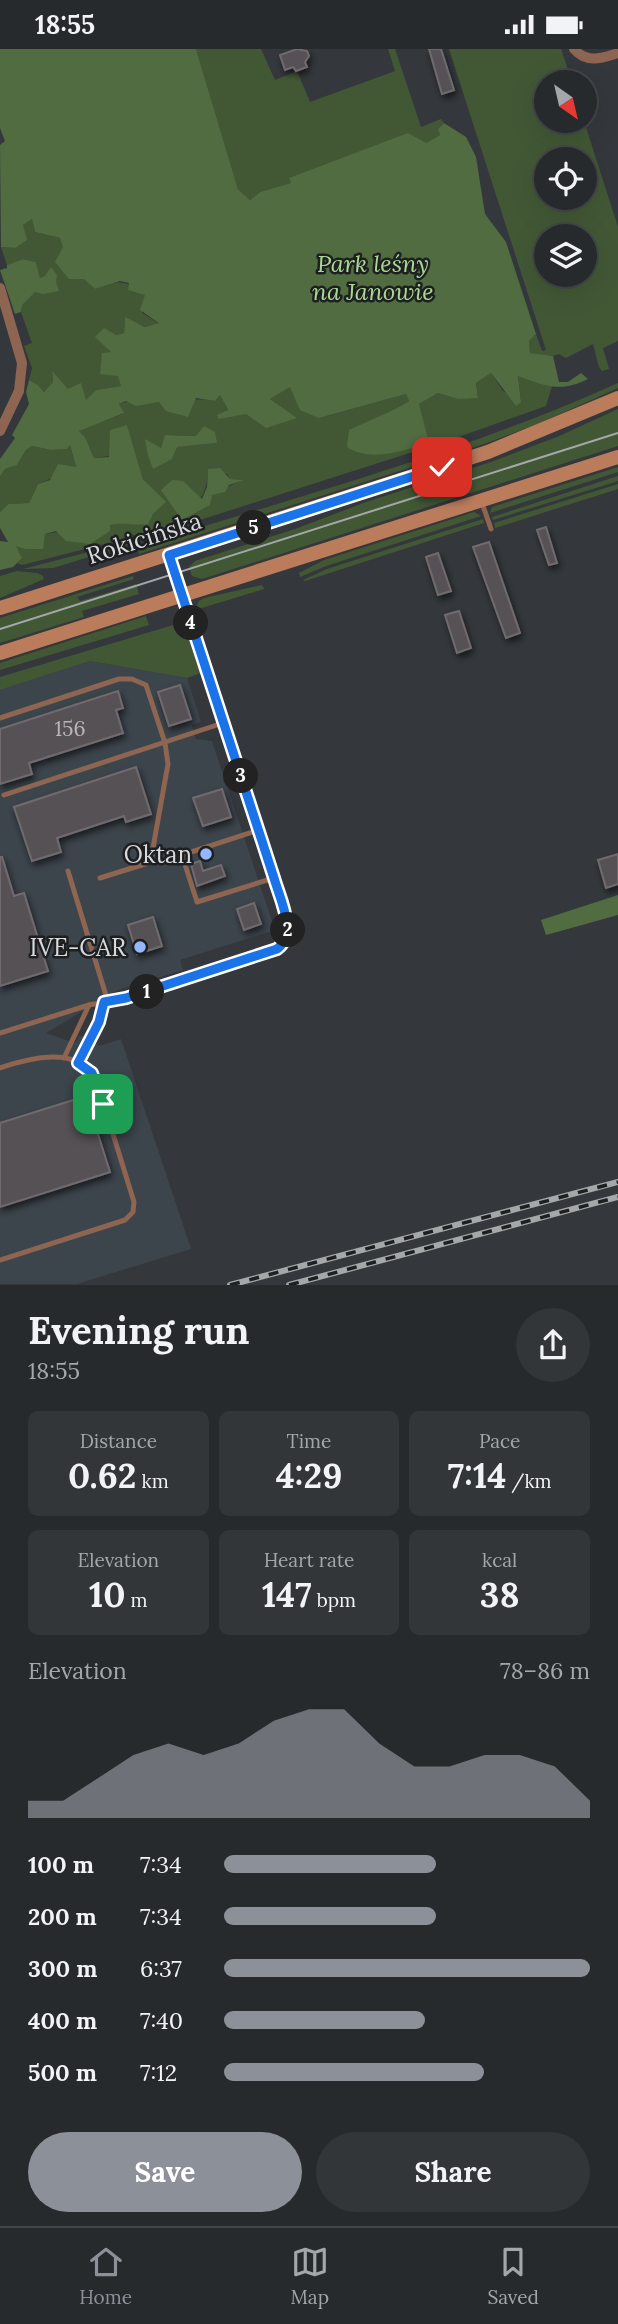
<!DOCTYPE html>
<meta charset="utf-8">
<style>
:root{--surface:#272a2d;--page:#333639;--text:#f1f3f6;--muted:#a4a7aa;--line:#434649;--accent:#8c9099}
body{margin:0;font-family:Lora,serif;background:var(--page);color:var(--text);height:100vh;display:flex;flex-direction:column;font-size:26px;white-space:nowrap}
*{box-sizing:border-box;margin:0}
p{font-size:23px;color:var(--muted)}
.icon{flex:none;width:38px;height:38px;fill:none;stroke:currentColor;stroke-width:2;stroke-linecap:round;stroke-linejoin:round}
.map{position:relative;height:1236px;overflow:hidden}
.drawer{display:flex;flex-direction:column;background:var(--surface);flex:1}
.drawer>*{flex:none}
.needle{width:46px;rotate:146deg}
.tools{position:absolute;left:534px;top:21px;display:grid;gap:14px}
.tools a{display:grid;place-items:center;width:63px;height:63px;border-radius:50%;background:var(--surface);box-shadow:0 7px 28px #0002,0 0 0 2px var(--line);font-size:35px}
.pin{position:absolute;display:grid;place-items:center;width:60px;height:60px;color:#fff;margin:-30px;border-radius:14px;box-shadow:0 4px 10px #0006}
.km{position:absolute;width:35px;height:35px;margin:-18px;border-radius:50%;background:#222;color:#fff;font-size:19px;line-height:35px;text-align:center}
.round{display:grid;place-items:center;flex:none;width:74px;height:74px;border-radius:37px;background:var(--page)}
.head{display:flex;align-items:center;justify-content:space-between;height:119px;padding:0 28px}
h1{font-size:38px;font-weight:700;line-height:52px}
.figures{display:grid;grid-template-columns:repeat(3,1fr);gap:10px;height:119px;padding:7px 28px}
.figures div{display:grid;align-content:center;border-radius:10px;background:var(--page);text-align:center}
.figures b{font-size:35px;font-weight:700}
.figures small{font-size:19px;font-weight:400}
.figures p{font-size:19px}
.chart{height:196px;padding:14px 28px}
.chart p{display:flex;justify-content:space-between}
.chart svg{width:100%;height:126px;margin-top:7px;fill:var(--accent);opacity:.7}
.primary-button{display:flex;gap:14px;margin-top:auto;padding:14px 28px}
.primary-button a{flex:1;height:80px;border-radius:42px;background:var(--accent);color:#fff;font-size:28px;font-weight:700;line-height:80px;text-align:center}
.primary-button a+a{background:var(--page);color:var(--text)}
ul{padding:0 28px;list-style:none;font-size:23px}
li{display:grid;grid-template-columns:112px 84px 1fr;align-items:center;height:52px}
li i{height:18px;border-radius:9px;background:var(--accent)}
.status{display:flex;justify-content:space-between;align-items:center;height:49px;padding:0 35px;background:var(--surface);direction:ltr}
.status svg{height:19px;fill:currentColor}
.dock{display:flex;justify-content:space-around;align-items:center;height:98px;border-top:2px solid var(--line);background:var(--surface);font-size:19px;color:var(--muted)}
.dock a{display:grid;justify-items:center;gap:4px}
.dock .on{color:var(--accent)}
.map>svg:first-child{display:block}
</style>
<div class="status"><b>18:55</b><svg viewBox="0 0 49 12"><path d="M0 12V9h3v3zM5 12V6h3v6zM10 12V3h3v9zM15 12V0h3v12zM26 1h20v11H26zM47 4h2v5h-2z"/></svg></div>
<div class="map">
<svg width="618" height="1236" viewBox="0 0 618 1236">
<defs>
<filter id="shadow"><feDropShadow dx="2" dy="4" stdDeviation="3.5" flood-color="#0009"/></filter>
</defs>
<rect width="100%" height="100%" fill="#34383c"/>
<path fill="#3c444c" d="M 90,612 L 187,629 L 201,673 L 192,676 L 194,684 L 196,690 L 212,692 L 275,881 L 180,911 L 183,921 L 118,941 L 46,984 L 75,994 L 80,986 L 100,997 L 121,990 L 191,1200 L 77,1235 L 0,1235 L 0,641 Z"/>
<g fill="#425835" fill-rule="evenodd">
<path d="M 196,0 L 261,0 L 275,31 L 297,22 L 310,53 L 395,22 L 388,0 L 395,0 L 421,78 L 441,70 L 444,74 L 438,80 L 440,86 L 426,94 L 289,130 L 292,134 L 260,143 L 250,151 L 238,140 Z"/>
<path d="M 449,0 L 561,0 L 572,33 L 546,33 L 546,72 L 584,72 L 618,178 L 618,292 L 603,299 L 609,320 L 602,322 L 599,318 L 593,295 L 566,309 L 559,305 L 553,307 L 530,305 L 529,292 L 536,285 L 542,302 L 546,301 ZM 546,110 L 584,110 L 584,149 L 546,149 ZM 546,187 L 584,187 L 584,226 L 546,226 Z"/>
<path d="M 32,170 L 35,183 L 60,189 C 66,208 81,226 95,240 C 121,231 123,230 146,246 L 142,264 L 159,274 L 146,278 L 125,269 L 124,284 L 116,286 L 112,303 L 122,337 L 96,341 L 86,352 L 68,340 L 52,324 L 53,333 L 44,343 L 38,336 L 29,331 L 32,319 L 24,297 L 32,294 L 21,263 L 22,256 L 45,227 L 40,229 L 36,213 L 23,210 L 7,216 L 1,198 L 15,199 L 23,176 Z"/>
<path d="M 491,324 L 503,342 L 521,353 L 518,326 L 552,337 L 546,357 L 447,392 L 150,487 L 130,486 L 124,490 L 22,516 L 17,514 L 22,509 L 15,496 L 25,500 L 45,485 L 125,473 L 153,465 L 165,453 L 143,430 L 127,376 L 109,407 L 94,409 L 85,388 L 78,381 L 123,365 L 119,355 C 132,350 145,354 159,353 C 180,353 193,348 215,352 L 220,346 L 228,361 L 246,365 L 296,369 L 270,350 L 291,337 L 319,369 L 406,345 L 409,352 C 390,364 370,371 349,381 L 419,355 L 438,344 L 448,347 L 478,349 L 476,334 ZM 166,386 L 196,387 L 217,394 L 176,398 L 148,406 L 161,399 ZM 208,420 L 227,425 L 230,430 L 242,431 L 211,446 L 182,470 C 200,452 207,446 208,420 Z"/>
<path d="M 618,334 L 618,339 L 540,374 L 484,395 L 139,505 L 138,499 L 140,497 C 300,447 465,403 618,334 Z"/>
<path d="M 618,360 L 618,397 L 202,530 L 192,527 L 189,518 L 195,512 L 295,480 L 366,453 L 491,413 L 557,388 Z"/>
<path d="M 70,396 L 76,419 L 38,435 L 29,454 L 8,455 L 0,463 L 0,428 L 5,420 L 17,416 L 26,401 L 32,397 L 51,401 L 67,400 Z"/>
<path d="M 618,418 L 618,423 L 490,464 L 492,458 Z"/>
<path d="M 618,427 L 618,432 L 493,471 L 492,468 Z"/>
<path d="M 618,435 L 618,440 L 495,479 L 494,474 Z"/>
<path d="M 474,463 L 481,467 L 326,517 L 300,528 L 299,524 L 324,511 Z"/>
<path d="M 483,470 L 484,474 L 305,532 L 303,531 L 327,520 Z"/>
<path d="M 127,493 L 131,495 L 53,519 L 23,520 Z"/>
<path d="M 17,522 L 37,524 L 43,527 L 44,530 L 0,549 L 0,527 Z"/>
<path d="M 133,527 L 134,530 L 77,548 L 80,552 L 136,535 L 139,545 L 82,562 L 84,568 L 0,594 L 0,569 Z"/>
<path d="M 262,536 L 264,540 L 195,561 L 199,552 L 204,549 Z"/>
<path d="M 146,567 L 149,576 L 0,621 L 0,614 Z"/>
<path d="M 180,574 L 184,575 L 201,624 L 187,629 L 90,612 L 0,641 L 0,628 Z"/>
</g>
<g fill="#506c40">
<path d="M 0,0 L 196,0 L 238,140 L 250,151 L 260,143 L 291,134 L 289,129 L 408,84 L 426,94 L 440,86 L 438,80 L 444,74 L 466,88 L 476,108 L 485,165 L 506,193 L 536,285 L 529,292 L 530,304 L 553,307 L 559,333 L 568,333 L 581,324 L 588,330 C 560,344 546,337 518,327 L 521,353 L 516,357 L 491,324 L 476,334 L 478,349 L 458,350 L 438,344 L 419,355 L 429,394 C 403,401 372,414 347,398 L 349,381 C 369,371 390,364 409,352 L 406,345 L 319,369 L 300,361 L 290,338 L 270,350 L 297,369 L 266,379 L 246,365 L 219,370 L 217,366 L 228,361 L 220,346 L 215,352 L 196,349 L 188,368 L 166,362 L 159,353 L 136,357 L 126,352 L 119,355 L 124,364 L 79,382 L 85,388 L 94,409 L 109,408 L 110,381 L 127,376 L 143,430 L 166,453 L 153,465 L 148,475 C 134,477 124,473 110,476 L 110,482 L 90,495 L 66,492 L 56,482 L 45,485 L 43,500 L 25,500 L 16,497 L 22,509 L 13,518 L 0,521 L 0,492 L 8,493 L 0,479 L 0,463 L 8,455 L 29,454 L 38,435 L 50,431 L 58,415 L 76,418 L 70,396 L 67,400 L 51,401 L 32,397 L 26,401 L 17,416 L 5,420 L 0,428 L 0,410 L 15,389 L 12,386 L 29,355 L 26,343 L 29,331 L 38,336 L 44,343 L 53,333 L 52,322 L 68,340 L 81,334 L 86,351 L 96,341 L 121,337 L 118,327 L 100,325 L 102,304 L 111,303 L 95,288 L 104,279 L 116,286 L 124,284 L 125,268 L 145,278 L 159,274 L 140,261 L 145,246 L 128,241 L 129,234 L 120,232 L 95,240 L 84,230 L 69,230 L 55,213 L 63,198 L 60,189 L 35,183 L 32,170 L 23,176 L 27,191 L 15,199 L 1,198 L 0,96 L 5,92 L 0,79 Z"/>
<path d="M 23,210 L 36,213 L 40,229 L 45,227 L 51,218 L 57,226 L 56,233 L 59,242 L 43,245 L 35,243 L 22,256 L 21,263 L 15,265 L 0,221 L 7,219 L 7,216 Z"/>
<path d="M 204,377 L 215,383 L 217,394 L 177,398 L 172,410 L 153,420 L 148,406 L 145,390 L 161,399 L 165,386 L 196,387 Z"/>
<path d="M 220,419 L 230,430 L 244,431 L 229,436 L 225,443 L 212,446 L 210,456 L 182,471 L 161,441 L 172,431 L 183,432 L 202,450 L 207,438 L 208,420 Z"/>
<path d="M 618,846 L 618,866 L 546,886 L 541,871 Z"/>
</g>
<g fill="#575154" stroke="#706b6e" stroke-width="2" filter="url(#shadow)">
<path d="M 297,0 L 307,2 L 309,7 L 305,13 L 307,18 L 296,22 L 293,18 L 285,21 L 280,6 Z"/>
<path d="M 429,0 L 441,0 L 454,41 L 442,45 Z"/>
<path d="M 546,478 L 557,514 L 549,516 L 537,481 Z"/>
<path d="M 489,493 L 520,584 L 506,589 L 473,498 Z"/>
<path d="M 438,504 L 451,542 L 438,546 L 426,508 Z"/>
<path d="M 459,562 L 471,599 L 457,604 L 445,566 Z"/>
<path d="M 180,636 L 191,670 L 169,677 L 158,643 Z"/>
<path d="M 118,642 L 123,659 L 116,661 L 123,684 L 29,714 L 32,725 L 0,735 L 0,680 Z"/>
<path d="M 136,718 L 151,765 L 126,773 L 124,767 L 57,789 L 61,803 L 32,812 L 14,758 Z"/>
<path d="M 222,740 L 231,768 L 203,777 L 193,749 Z"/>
<path d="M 618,805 L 618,835 L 606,839 L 598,811 Z"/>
<path d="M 0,808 L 2,808 L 14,847 L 24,844 L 48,922 L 0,937 Z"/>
<path d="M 200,812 L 203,822 L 221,816 L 225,827 L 197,837 L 191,815 Z"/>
<path d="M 254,854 L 261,875 L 244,881 L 237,860 Z"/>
<path d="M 153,868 L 162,897 L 137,905 L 128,876 Z"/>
<path d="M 86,1047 L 110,1123 L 0,1158 L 0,1074 Z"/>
</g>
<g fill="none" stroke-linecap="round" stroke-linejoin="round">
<g stroke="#8d6550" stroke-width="5">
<path d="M 482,454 L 491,480"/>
<path d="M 0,669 L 119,630 L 132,630 L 146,636 L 165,694 L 168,715 L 151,810 L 148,814 L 100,829"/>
<path d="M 4,746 L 223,674"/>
<path d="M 259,781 L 182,806 L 197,853 L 274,829"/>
<path d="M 68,822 L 108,953"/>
<path d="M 0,984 L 89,956 L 126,949 L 277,900 L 286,891 L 288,880"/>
<path d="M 64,1009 L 89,956"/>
<path d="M 78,1014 L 99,973 L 104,953"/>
<path d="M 0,1019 C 29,1009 77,996 96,1030 L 134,1153 L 133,1163 L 125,1171 L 0,1211"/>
</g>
<g stroke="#8d6550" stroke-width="10">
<path d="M 574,0 C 587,15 602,9 618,4"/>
<path d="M 0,239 L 22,314 L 19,342 L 0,382"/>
<path d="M 169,506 L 274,829 L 288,880"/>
</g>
<g stroke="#bb7c5c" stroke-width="14">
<path d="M 0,559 L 488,403 L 618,349"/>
<path d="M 0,604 L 618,408"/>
</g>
<path stroke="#a5a8ab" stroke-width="2" d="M 0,580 L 618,384"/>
<g stroke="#a5a8ab" stroke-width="6">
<g id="rail">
<path d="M 230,1236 L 618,1133"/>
<path d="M 289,1236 L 618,1148"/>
</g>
</g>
<use href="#rail" stroke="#1d1f21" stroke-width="3.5" stroke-dasharray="10" stroke-linecap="butt"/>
</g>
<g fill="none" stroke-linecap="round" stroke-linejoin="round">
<g stroke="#fff" stroke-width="14">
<path id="route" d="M 103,1055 L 92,1024 L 78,1014 L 99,973 L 104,953 L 126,949 L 277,900 C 298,885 280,850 274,829 L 169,506 L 442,418"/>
</g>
<use href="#route" stroke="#1a73e8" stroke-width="9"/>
</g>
<g fill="#96b6fd" stroke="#1d1f21" stroke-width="2.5">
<circle cx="206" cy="805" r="7"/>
<circle cx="140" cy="898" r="7"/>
</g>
<g text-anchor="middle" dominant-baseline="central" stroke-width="5" stroke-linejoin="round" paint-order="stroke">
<g font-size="21" fill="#b7b7ba">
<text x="70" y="679">156</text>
</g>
<g font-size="24" font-style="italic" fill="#abd792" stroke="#1d1f21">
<text x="373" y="214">Park leśny<tspan x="373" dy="28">na Janowie</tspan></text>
</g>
<g font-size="24" fill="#d7d9dc" stroke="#1d1f21">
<text transform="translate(144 489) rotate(-18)">Rokicińska</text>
</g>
<g font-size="24" fill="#d7d9dc" stroke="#1d1f21" text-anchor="end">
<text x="192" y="805">Oktan</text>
<text x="126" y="898">IVE-CAR</text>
</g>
</g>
</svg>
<div class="tools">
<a><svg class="needle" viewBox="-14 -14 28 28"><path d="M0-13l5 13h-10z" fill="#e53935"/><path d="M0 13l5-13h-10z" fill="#a4a7aa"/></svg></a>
<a><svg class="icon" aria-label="locate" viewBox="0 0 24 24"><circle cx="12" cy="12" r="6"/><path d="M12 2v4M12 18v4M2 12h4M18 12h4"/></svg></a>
<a><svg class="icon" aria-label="layers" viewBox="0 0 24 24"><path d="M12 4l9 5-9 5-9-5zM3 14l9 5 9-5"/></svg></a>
</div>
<div class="pin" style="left:103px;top:1055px;background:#1e9e55"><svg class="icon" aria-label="arrive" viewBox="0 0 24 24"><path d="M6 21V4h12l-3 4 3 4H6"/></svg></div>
<div class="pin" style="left:442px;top:418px;background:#d93025"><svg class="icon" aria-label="check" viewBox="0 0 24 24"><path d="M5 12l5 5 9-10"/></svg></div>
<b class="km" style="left:147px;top:943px">1</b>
<b class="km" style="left:288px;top:881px">2</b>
<b class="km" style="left:241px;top:727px">3</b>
<b class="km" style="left:191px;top:574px">4</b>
<b class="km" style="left:254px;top:479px">5</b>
</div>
<section class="drawer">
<div class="head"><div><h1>Evening run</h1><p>18:55</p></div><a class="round"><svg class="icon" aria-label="share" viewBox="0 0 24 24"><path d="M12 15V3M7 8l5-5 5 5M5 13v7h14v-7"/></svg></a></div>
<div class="figures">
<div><p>Distance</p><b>0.62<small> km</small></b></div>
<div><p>Time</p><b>4:29</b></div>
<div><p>Pace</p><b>7:14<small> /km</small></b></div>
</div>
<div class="figures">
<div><p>Elevation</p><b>10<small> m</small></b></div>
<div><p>Heart rate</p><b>147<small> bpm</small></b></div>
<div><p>kcal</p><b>38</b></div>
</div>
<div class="chart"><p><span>Elevation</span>78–86 m</p>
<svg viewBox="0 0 160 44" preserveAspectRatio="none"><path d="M0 44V38L10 38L20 30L30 22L40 18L50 22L60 18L70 10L80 6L90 6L100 18L110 26L120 26L130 22L140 22L150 26L160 38V44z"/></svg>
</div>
<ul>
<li><b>100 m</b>7:34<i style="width:58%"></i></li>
<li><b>200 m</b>7:34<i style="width:58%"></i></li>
<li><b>300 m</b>6:37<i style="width:100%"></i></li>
<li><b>400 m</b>7:40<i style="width:55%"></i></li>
<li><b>500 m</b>7:12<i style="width:71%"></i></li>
</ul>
<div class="primary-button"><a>Save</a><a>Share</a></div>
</section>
<nav class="dock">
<a class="on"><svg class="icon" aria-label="home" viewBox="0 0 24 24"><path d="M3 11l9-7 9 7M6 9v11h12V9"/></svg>Home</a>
<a><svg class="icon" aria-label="map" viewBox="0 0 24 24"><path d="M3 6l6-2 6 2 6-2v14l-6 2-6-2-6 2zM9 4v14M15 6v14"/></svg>Map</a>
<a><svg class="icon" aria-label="saved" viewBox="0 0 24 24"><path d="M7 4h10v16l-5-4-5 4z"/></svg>Saved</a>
</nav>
